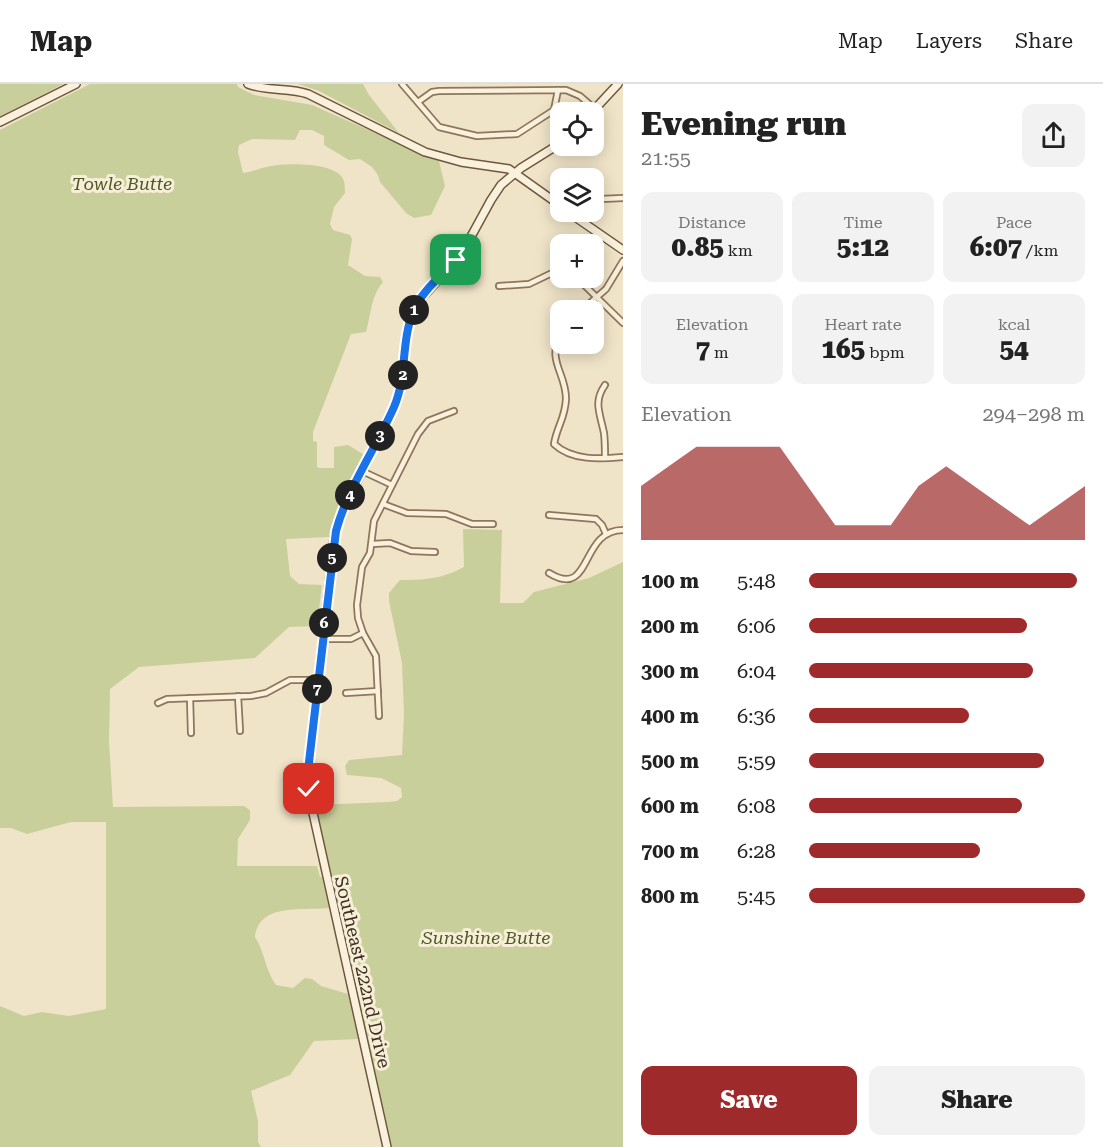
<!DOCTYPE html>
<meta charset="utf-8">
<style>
:root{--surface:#fff;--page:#f2f2f2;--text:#222;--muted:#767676;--line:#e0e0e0;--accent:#9e2a2b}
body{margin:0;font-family:"Roboto Serif",serif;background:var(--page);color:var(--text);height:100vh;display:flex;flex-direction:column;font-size:22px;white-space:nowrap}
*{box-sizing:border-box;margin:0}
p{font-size:20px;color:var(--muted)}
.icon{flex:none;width:33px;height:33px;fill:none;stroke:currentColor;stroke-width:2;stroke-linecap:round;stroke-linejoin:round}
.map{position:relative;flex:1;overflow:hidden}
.side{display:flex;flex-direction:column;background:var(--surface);width:480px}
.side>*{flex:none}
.fabs{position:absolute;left:550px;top:18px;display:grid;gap:12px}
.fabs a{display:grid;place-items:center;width:54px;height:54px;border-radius:12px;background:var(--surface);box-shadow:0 3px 15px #0003;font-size:30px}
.pin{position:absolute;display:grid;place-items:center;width:51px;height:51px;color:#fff;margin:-26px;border-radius:12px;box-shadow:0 3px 9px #0006}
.km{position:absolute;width:30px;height:30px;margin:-15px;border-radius:50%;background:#222;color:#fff;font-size:16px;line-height:30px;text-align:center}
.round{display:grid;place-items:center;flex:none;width:63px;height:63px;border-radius:12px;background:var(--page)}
.head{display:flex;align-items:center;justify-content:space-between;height:102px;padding:0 18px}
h1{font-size:33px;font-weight:800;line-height:45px}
.figures{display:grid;grid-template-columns:repeat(3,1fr);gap:9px;height:102px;padding:6px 18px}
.figures div{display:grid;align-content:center;border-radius:12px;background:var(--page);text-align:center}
.figures b{font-size:26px;font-weight:800}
.figures small{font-size:16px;font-weight:400}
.figures p{font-size:16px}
.chart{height:168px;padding:12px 18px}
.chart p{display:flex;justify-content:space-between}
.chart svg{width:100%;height:108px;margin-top:6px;fill:var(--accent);opacity:.7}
.button{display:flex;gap:12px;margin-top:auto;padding:12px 18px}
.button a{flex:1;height:69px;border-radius:12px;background:var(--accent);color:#fff;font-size:24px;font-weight:800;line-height:69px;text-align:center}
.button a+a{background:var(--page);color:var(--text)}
ul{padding:0 18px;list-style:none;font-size:20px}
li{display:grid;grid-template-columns:96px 72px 1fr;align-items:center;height:45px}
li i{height:15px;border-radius:8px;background:var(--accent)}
header{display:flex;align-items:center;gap:36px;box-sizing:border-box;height:84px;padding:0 30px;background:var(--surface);border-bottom:2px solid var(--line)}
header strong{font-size:28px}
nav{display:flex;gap:33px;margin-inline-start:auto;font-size:21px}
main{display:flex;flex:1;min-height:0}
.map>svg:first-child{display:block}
</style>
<header>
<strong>Map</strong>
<nav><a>Map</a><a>Layers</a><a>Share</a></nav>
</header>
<main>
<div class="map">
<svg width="623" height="1063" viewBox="0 0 623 1063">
<rect width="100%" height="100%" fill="#f0e4c8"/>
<g fill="#c9cf9b">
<path d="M 0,0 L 63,0 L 0,33 Z"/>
<path d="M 90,0 L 237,0 L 238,3 L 254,11 L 312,21 L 439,77 L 445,102 L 431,131 L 414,134 L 406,129 L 380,98 L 378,91 L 372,83 L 360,75 L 349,76 L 324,61 L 324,52 L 312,46 L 300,46 L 295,56 L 252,55 L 239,61 L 238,68 L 243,89 C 254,87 261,84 271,82 C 287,79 335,78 343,95 C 345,98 345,105 345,109 L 334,123 L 330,140 L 333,146 L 350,151 L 352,155 L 348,181 L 365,192 L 380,193 L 383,198 C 371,212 371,230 366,248 L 351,250 L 313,348 L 313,357 L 317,358 L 317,383 L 320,384 L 334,384 L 334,363 L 348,361 L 363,370 L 338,425 L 329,453 L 286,455 L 290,492 L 299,500 L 322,501 L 317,542 L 289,543 L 255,574 L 139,583 L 110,605 L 109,657 L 113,723 L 244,722 L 250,726 L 250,736 L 238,755 L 237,782 L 317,782 L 320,793 L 322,793 L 329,824 C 304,827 259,818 255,853 C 265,868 265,886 276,901 L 293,904 L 305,894 L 312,895 L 321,902 L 348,910 L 358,955 L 314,957 L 290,991 L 251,1007 L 258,1037 L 258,1058 L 261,1063 L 0,1063 L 0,922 L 24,932 L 42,928 L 69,932 L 106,925 L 106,738 L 71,738 L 27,750 L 11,744 L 0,744 L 0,46 Z"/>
<path d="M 298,0 L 363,0 L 369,11 L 399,49 L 319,7 Z"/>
<path d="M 463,445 L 502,446 L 500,519 L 523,519 L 534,508 L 589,494 L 623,478 L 623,1063 L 392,1063 L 316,721 L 388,718 L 397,717 L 402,713 L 401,704 L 381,694 L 347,691 L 345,682 L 349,676 L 402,671 L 404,630 L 402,579 L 389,517 L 389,509 L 400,496 C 424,496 442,495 464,483 Z"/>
</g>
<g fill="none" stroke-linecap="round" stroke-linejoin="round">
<g stroke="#8d765c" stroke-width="8">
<g id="street">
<path d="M 402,0 L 439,43 L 477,52 L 517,50 L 554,26 L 558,6"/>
<path d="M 418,18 L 432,8 L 439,7 L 566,6 L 580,12 L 595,25"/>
<path d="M 594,119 L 601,115 L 623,114"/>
<path d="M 580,136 L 586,128"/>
<path d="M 577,194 L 623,239"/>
<path d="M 499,202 L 529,200 L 552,189 L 561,189"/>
<path d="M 582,226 L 606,205 L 623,177"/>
<path d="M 561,248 C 546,278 566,288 566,315 C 565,335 557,342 554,360 C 572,377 600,375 623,373"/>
<path d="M 605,374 C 605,366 605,357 604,349 C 600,329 593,318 605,301"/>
<path d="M 362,387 L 392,401"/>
<path d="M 383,420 L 407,429 L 446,430 L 472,440 L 493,440"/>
<path d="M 549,431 L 596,435 L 602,441 L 606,450"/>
<path d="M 372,460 L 390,459 L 411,467 L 435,468"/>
<path d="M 549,489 C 593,516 579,446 623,446"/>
<path d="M 322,555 L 351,555 L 363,549"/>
<path d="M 346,609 L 378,607"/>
<path d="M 238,612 L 240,647"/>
<path d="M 190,614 L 191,649"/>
<path d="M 158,619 L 167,615 L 251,612 L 266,609 L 290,596 L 318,596"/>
<path d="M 379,632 L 376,572 L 363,549 L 358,534 L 357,521 L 362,483 L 370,469 L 374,437 L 418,350 L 428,337 L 454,327"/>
</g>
</g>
<g stroke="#6f573f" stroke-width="10">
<g id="secondary">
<path d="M 248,0 C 268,8 289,3 308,10 L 425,68 L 461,78 L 509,85 L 561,122"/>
<path d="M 592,28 L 618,0"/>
<path d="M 0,38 L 76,0"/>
<path d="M 568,128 L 623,166"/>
<path d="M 387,1063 L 309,711 L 309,678 L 334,455 L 341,430 L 398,314 L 408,243 L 417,219 L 461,171 L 491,116 L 501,101 L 521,84 L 561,59"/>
</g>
</g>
<use href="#street" stroke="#faf1dc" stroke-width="4.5"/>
<use href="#secondary" stroke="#faf1dc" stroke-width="7"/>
</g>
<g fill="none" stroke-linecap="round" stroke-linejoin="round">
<g stroke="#fff" stroke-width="12">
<path id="route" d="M 309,705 L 309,678 L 336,447 C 348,403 376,364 394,323 C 407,293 401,258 413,228 C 421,208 441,192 456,176"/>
</g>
<use href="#route" stroke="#1a73e8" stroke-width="8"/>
</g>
<g text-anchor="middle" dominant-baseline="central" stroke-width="6" stroke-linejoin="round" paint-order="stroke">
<g font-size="18" font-style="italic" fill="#4d5a26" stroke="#f7eed8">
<text x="122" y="99">Towle Butte</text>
<text x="486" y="853">Sunshine Butte</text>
</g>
<g font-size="18" fill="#3d2e20" stroke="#f7eed8">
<text transform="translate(363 888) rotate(77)">Southeast 222nd Drive</text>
</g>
</g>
</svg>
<div class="fabs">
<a><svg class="icon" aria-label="locate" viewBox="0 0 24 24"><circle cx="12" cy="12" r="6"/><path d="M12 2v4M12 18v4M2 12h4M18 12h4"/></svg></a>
<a><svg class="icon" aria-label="layers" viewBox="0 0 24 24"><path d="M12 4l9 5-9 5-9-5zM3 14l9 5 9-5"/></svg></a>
<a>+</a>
<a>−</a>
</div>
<div class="pin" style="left:456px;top:176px;background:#1e9e55"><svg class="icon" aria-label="arrive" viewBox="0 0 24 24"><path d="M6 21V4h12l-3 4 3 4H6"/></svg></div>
<div class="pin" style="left:309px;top:705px;background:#d93025"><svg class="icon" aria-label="check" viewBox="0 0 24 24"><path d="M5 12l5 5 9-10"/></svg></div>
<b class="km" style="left:414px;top:226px">1</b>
<b class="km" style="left:403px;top:291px">2</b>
<b class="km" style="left:380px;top:352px">3</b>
<b class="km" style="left:350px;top:411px">4</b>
<b class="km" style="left:332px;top:474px">5</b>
<b class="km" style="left:324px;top:539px">6</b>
<b class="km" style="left:317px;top:605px">7</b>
</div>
<section class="side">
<div class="head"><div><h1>Evening run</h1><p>21:55</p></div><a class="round"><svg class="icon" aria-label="share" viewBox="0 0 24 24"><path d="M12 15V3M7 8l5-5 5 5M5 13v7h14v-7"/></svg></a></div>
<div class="figures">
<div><p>Distance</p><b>0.85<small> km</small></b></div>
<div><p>Time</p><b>5:12</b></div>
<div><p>Pace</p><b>6:07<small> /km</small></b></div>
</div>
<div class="figures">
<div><p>Elevation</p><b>7<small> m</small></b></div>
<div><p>Heart rate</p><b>165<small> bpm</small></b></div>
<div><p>kcal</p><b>54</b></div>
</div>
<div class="chart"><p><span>Elevation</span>294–298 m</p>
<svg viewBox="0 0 160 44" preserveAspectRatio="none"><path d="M0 44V22L10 14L20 6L30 6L40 6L50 6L60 22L70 38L80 38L90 38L100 22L110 14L120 22L130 30L140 38L150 30L160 22V44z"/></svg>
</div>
<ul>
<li><b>100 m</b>5:48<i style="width:97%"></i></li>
<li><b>200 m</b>6:06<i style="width:79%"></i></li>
<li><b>300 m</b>6:04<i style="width:81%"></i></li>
<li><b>400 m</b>6:36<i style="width:58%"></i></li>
<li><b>500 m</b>5:59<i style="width:85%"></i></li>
<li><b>600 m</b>6:08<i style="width:77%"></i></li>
<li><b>700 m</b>6:28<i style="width:62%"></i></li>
<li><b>800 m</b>5:45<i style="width:100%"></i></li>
</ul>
<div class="button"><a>Save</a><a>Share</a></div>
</section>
</main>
